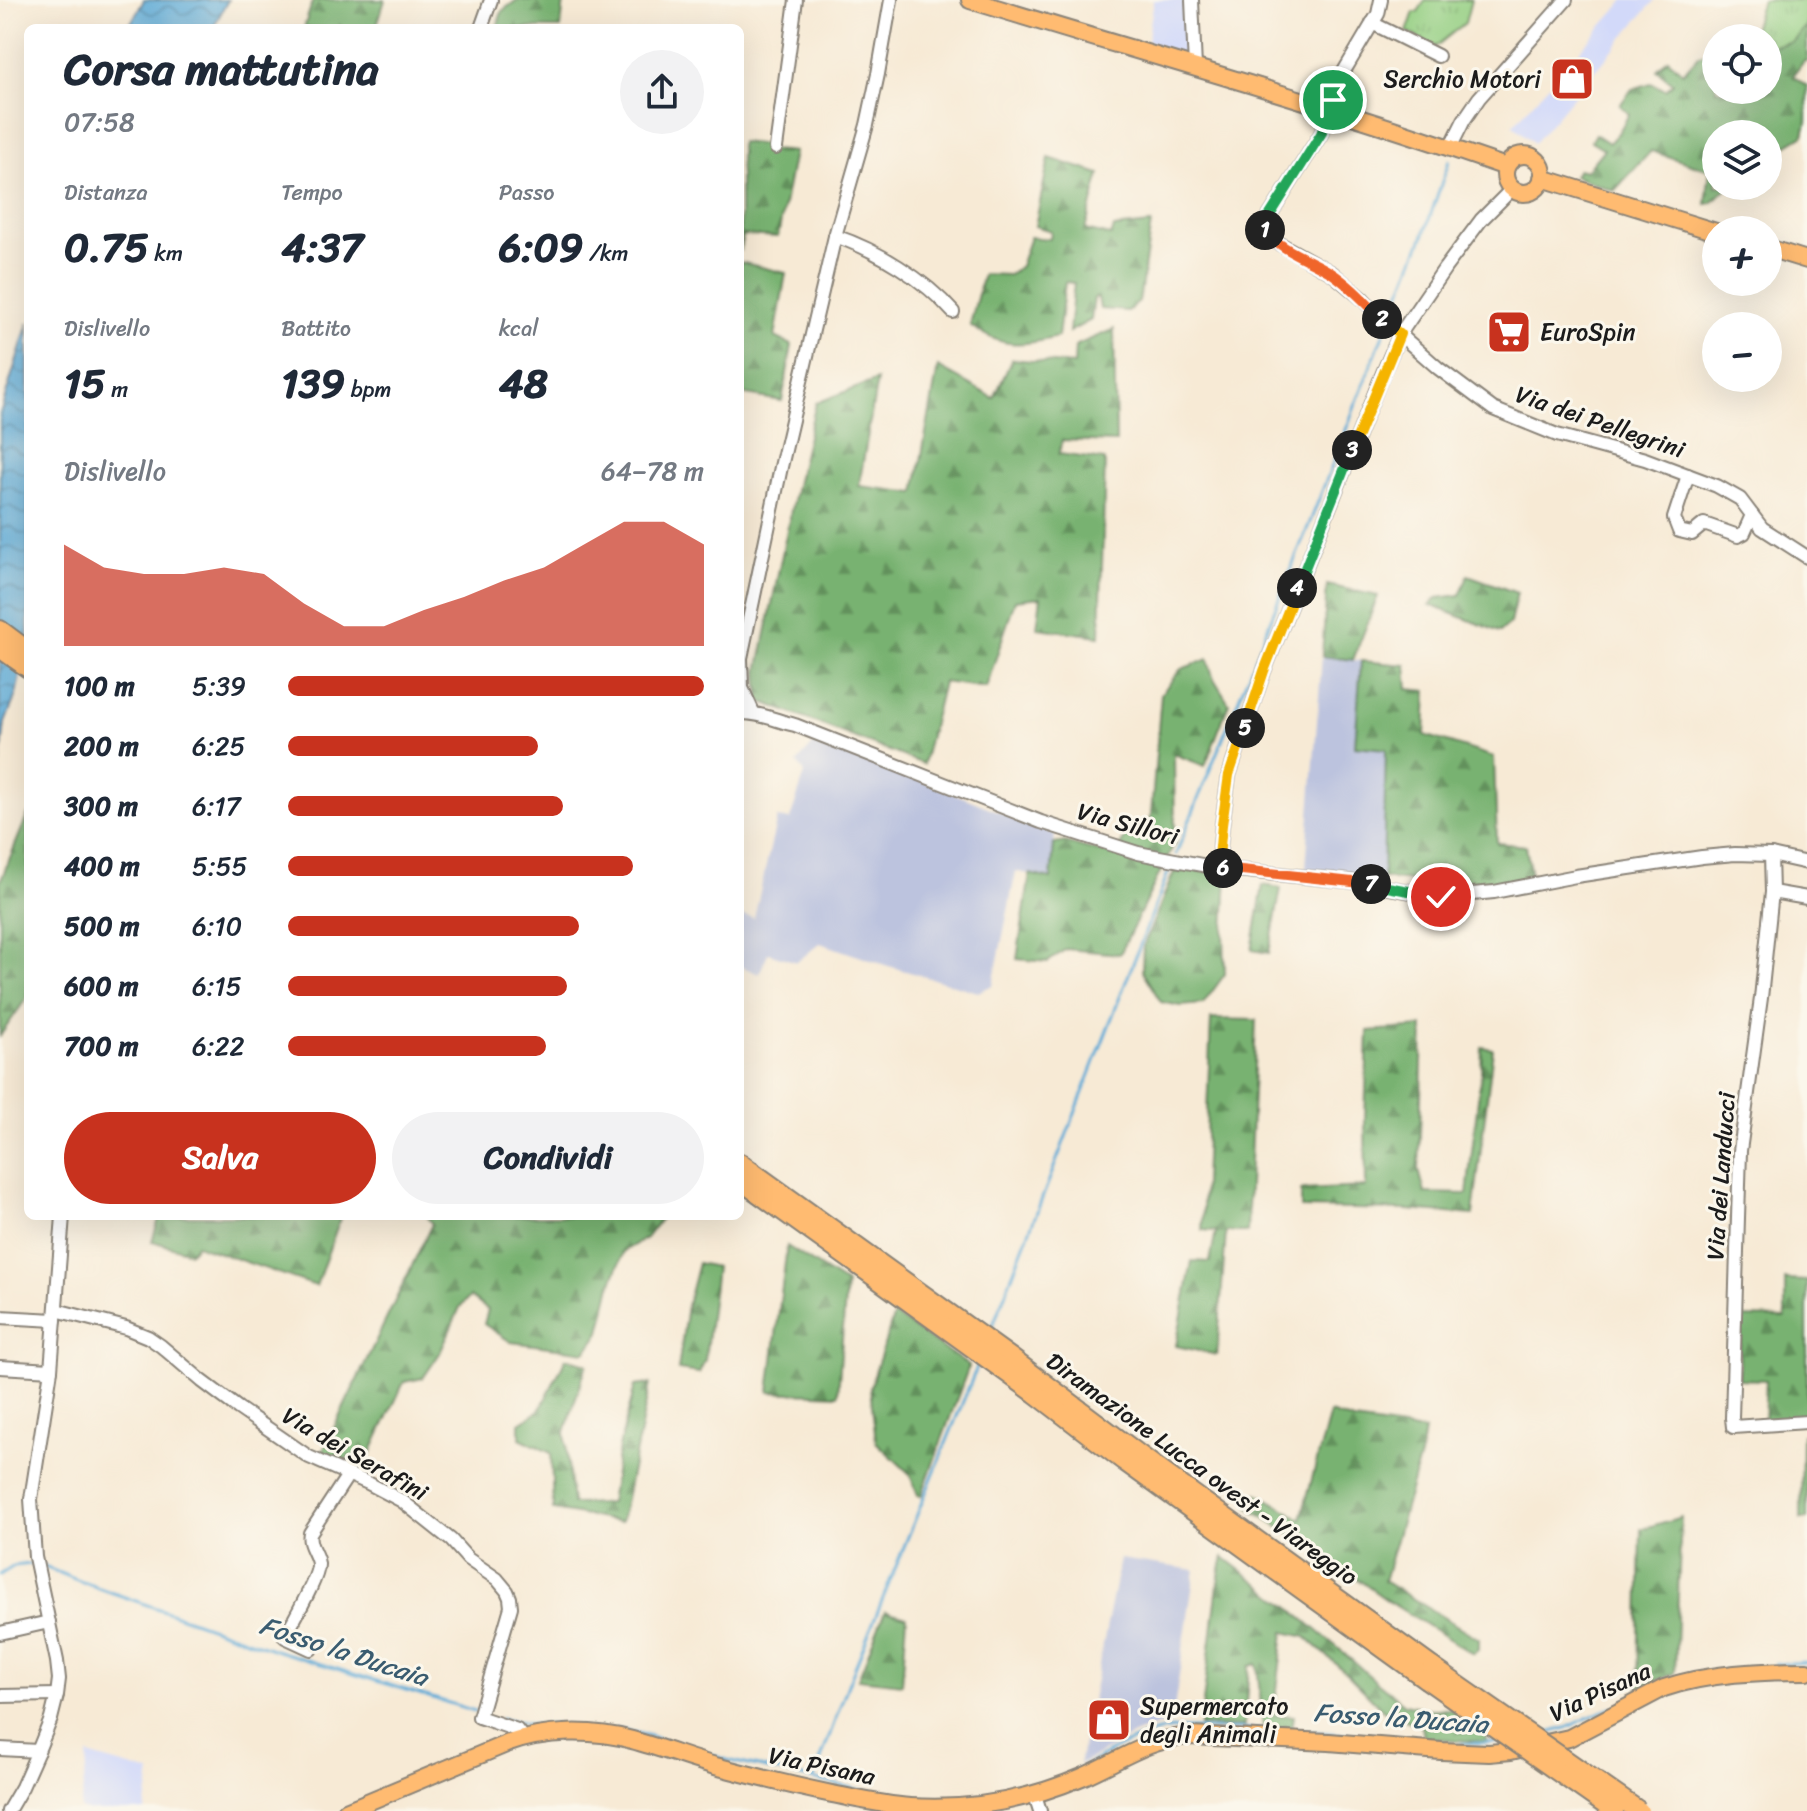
<!DOCTYPE html>
<html lang="it">
<meta charset="utf-8">
<style>
:root{--surface:#fff;--page:#f2f2f3;--text:#1f2937;--muted:#747a83;--accent:#c8321e}
body{margin:0;font-family:Sriracha,sans-serif;background:var(--page);color:var(--text);height:100vh;display:flex;flex-direction:column;font-size:30px;white-space:nowrap}
*{box-sizing:border-box;margin:0}
p{font-size:26px;color:var(--muted)}
.icon{flex:none;width:44px;height:44px;fill:none;stroke:currentColor;stroke-width:2;stroke-linecap:round;stroke-linejoin:round}
.map{position:relative;flex:1;overflow:hidden}
.sheet{position:absolute;left:24px;top:24px;width:720px;height:1196px;display:flex;flex-direction:column;background:var(--surface);border-radius:12px;box-shadow:0 8px 32px #0002}
.sheet>*{flex:none}
.buttons{position:absolute;left:1702px;top:24px;display:grid;gap:16px}
.buttons a{display:grid;place-items:center;width:80px;height:80px;border-radius:50%;background:var(--surface);box-shadow:0 8px 32px #0002;font-size:40px}
.pin{position:absolute;display:grid;place-items:center;width:68px;height:68px;color:#fff;margin:-34px;border:4px solid #fff;border-radius:50%;box-shadow:0 2px 8px #0007}
.km{position:absolute;width:40px;height:40px;margin:-20px;border-radius:50%;background:#222;color:#fff;font-size:22px;line-height:40px;text-align:center}
.round{display:grid;place-items:center;flex:none;width:84px;height:84px;border-radius:42px;background:var(--page)}
.head{display:flex;align-items:center;justify-content:space-between;height:136px;padding:0 40px}
h1{font-size:44px;font-weight:700;line-height:60px}
.stats{display:grid;grid-template-columns:repeat(3,1fr);gap:12px;height:136px;padding:8px 40px}
.stats div{display:grid;align-content:center}
.stats b{font-size:40px;font-weight:700}
.stats small{font-size:22px;font-weight:400}
.stats p{font-size:22px}
.chart{height:224px;padding:16px 40px}
.chart p{display:flex;justify-content:space-between}
.chart svg{width:100%;height:144px;margin-top:8px;fill:var(--accent);opacity:.7}
.action{display:flex;gap:16px;margin-top:auto;padding:16px 40px}
.action a{flex:1;height:92px;border-radius:48px;background:var(--accent);color:#fff;font-size:32px;font-weight:700;line-height:92px;text-align:center}
.action a+a{background:var(--page);color:var(--text)}
ul{padding:0 40px;list-style:none;font-size:26px}
li{display:grid;grid-template-columns:128px 96px 1fr;align-items:center;height:60px}
li i{height:20px;border-radius:10px;background:var(--accent)}
.map>svg:first-child{display:block}
</style>
<div class="map">
<svg width="1807" height="1811" viewBox="0 0 1807 1811">
<defs>
<pattern id="grass-tufts" width="24" height="20" patternUnits="userSpaceOnUse" patternTransform="scale(2)"><rect width="24" height="20" fill="#95cf83"/><path d="M3 7l-1-3M5 7V3M7 7l1-3M15 17l-1-3M17 17v-4M19 17l1-3" fill="none" stroke="#80b171"/></pattern>
<pattern id="forest-firs" width="22" height="20" patternUnits="userSpaceOnUse" patternTransform="scale(2)"><rect width="22" height="20" fill="#78b271"/><path d="M5 1l3.5 6h-7zM16 11l3.5 6h-7z" fill="#62905c"/></pattern>
<pattern id="water-waves" width="16" height="10" patternUnits="userSpaceOnUse" patternTransform="scale(2)"><rect width="16" height="10" fill="#5eabd7"/><path d="M0 5q4-4 8 0t8 0" fill="none" stroke="#4d8aae"/></pattern>
</defs>
<rect width="100%" height="100%" fill="#fbf7ec"/>
<filter id="ink" filterUnits="userSpaceOnUse"><feTurbulence type="fractalNoise" baseFrequency=".0125" numOctaves="2"/><feDisplacementMap in="SourceGraphic" scale="16" xChannelSelector="R" yChannelSelector="G"/><feConvolveMatrix kernelMatrix="1 2 1 2 8 2 1 2 1" color-interpolation-filters="sRGB"/></filter>
<filter id="wash" filterUnits="userSpaceOnUse"><feTurbulence type="fractalNoise" baseFrequency=".006" numOctaves="4" result="noise"/><feDisplacementMap in="SourceGraphic" scale="32" xChannelSelector="R" yChannelSelector="G"/><feGaussianBlur stdDeviation="1.8" result="paint"/><feColorMatrix in="noise" values="0 0 0 0 0 0 0 0 0 0 0 0 0 0 0 0 0 1.4 0 .05"/><feComposite in="paint" operator="in"/></filter>
<g filter="url(#wash)">
<rect width="100%" height="100%" fill="#f7ead5"/>
<g fill="#d2d9f9">
<path d="M 1154,0 L 1188,0 L 1190,58 L 1147,43 Z"/>
<path d="M 1625,0 L 1655,0 L 1534,143 L 1513,125 Z"/>
<path d="M 88,1755 L 151,1773 L 145,1811 L 87,1811 L 80,1809 Z"/>
</g>
<g fill="#bcc3de">
<path d="M 1322,656 L 1361,661 L 1356,746 L 1386,749 L 1382,890 L 1305,880 Z"/>
<path d="M 818,739 L 1055,834 L 1051,880 L 1016,871 L 993,985 L 978,992 L 885,965 L 820,943 L 797,962 L 768,953 L 759,974 L 740,966 L 740,915 L 754,918 L 777,818 L 790,820 L 805,773 L 797,763 Z"/>
<path d="M 1120,1559 L 1195,1570 L 1172,1722 L 1141,1731 L 1079,1765 Z"/>
</g>
<g fill="url(#grass-tufts)" stroke="#587650" stroke-width="2">
<path d="M 1425,0 L 1471,0 L 1465,23 L 1435,47 L 1407,32 L 1414,12 L 1418,12 Z"/>
<path d="M 1762,0 L 1807,0 L 1807,25 L 1793,41 L 1769,47 L 1768,38 L 1761,38 L 1753,30 Z"/>
</g>
<g fill="url(#forest-firs)" stroke="#4a6746" stroke-width="2">
<path d="M 313,0 L 385,0 L 376,28 L 304,28 Z"/>
<path d="M 517,0 L 564,0 L 561,28 L 497,28 L 502,11 Z"/>
<path d="M 1807,25 L 1807,61 L 1804,61 L 1793,76 L 1807,86 L 1807,121 L 1804,135 L 1768,157 L 1768,134 L 1716,134 L 1716,186 L 1729,186 L 1712,203 L 1706,204 L 1710,170 L 1651,151 L 1614,191 L 1574,176 L 1578,169 L 1586,171 L 1604,149 L 1591,141 L 1595,134 L 1609,143 L 1619,132 L 1629,114 L 1620,105 L 1632,89 L 1651,83 L 1666,90 L 1673,83 L 1657,70 L 1668,59 L 1683,73 L 1699,55 L 1716,51 L 1716,90 L 1768,90 L 1768,48 L 1793,41 Z"/>
<path d="M 740,142 L 766,145 L 766,149 L 794,152 L 778,237 L 743,235 L 740,251 Z"/>
<path d="M 1049,158 L 1100,174 L 1085,230 L 1111,236 L 1114,228 L 1151,224 L 1139,302 L 1128,311 L 1100,309 L 1098,297 L 1094,298 L 1091,320 L 1069,332 L 1074,283 L 1065,282 L 1058,337 C 1020,346 1002,349 970,325 L 983,274 L 1009,275 L 1020,266 L 1030,237 L 1050,239 L 1051,231 L 1035,226 Z"/>
<path d="M 740,262 L 786,273 L 775,337 L 792,345 L 782,401 L 740,394 Z"/>
<path d="M 1114,329 L 1116,442 L 1062,440 L 1059,454 L 1105,460 L 1100,636 L 1037,628 L 1041,597 L 1015,600 L 986,688 L 943,682 L 923,764 L 760,701 L 758,672 L 797,481 L 816,403 L 877,380 L 859,486 L 915,493 L 938,367 L 994,398 L 1012,359 L 1074,365 L 1075,346 Z"/>
<path d="M 1468,575 L 1517,593 L 1510,623 L 1500,632 L 1430,605 L 1437,598 L 1460,595 Z"/>
<path d="M 1327,585 L 1378,596 L 1353,660 L 1322,656 Z"/>
<path d="M 1208,659 L 1213,677 L 1229,703 L 1205,766 L 1174,754 L 1175,842 L 1120,954 L 1066,949 L 1048,962 L 1017,959 L 1030,874 L 1051,879 L 1054,844 L 1065,842 L 1116,856 L 1125,835 L 1150,827 L 1161,694 L 1181,669 Z"/>
<path d="M 1361,661 L 1406,665 L 1408,689 L 1427,691 L 1425,735 L 1494,757 L 1497,843 L 1526,846 L 1531,877 L 1479,888 L 1383,878 L 1386,749 L 1355,746 Z"/>
<path d="M 28,814 L 28,996 L 0,1036 L 0,882 Z"/>
<path d="M 1176,867 L 1227,875 L 1224,931 L 1225,974 L 1203,1004 L 1181,1006 L 1161,1002 L 1142,971 L 1143,947 Z"/>
<path d="M 1263,885 L 1281,888 L 1269,953 L 1252,950 Z"/>
<path d="M 1211,1019 L 1256,1020 L 1247,1232 L 1226,1232 L 1217,1355 L 1176,1346 L 1192,1261 L 1210,1262 L 1216,1231 L 1202,1230 Z"/>
<path d="M 1423,1027 L 1419,1170 L 1425,1193 L 1467,1194 L 1481,1073 L 1482,1047 L 1493,1049 L 1473,1215 L 1407,1210 L 1301,1208 L 1301,1190 L 1366,1187 L 1365,1120 L 1368,1031 Z"/>
<path d="M 160,1216 L 341,1216 L 316,1286 L 196,1245 L 190,1252 L 152,1241 Z"/>
<path d="M 426,1216 L 663,1216 L 646,1238 L 624,1251 L 611,1285 L 600,1332 L 586,1352 L 511,1342 L 484,1324 L 488,1310 L 470,1297 L 460,1307 L 440,1353 L 423,1378 L 404,1382 L 365,1466 L 349,1456 L 340,1469 L 319,1459 L 432,1224 Z"/>
<path d="M 787,1246 L 846,1284 L 838,1395 L 769,1392 Z"/>
<path d="M 698,1263 L 716,1267 L 705,1360 L 699,1373 L 678,1370 L 687,1305 Z"/>
<path d="M 1785,1280 L 1807,1281 L 1807,1418 L 1764,1422 L 1766,1380 L 1739,1379 L 1741,1317 L 1785,1318 Z"/>
<path d="M 894,1315 L 969,1366 L 921,1496 L 918,1495 L 910,1474 L 876,1442 L 870,1387 Z"/>
<path d="M 566,1358 L 587,1364 L 565,1432 L 572,1504 L 610,1503 L 619,1447 L 635,1386 L 650,1384 L 621,1522 L 553,1510 L 551,1453 L 520,1438 L 520,1423 L 540,1410 Z"/>
<path d="M 1330,1413 L 1354,1421 L 1424,1431 L 1420,1456 L 1384,1581 L 1479,1639 L 1479,1649 L 1473,1654 L 1388,1601 L 1324,1555 L 1249,1508 L 1258,1493 L 1301,1519 Z"/>
<path d="M 1802,1434 L 1807,1434 L 1807,1519 L 1801,1519 Z"/>
<path d="M 1681,1517 L 1675,1673 L 1638,1688 L 1641,1529 Z"/>
<path d="M 1224,1557 L 1294,1611 L 1338,1648 L 1373,1679 L 1405,1704 L 1429,1709 L 1451,1709 L 1486,1734 L 1487,1742 L 1424,1738 L 1422,1727 L 1383,1710 L 1347,1674 L 1306,1637 L 1284,1632 L 1274,1715 L 1294,1716 L 1292,1729 L 1263,1728 L 1257,1664 L 1249,1666 L 1244,1727 L 1200,1726 L 1219,1577 Z"/>
<path d="M 885,1611 L 907,1617 L 902,1684 L 858,1679 Z"/>
</g>
<g fill="url(#water-waves)" stroke="#3d647a" stroke-width="2">
<path d="M 144,0 L 228,0 L 213,28 L 128,28 Z"/>
<path d="M 28,323 L 28,639 L 16,695 L 5,723 L 0,767 L 0,414 Z"/>
</g>
<g fill="none" stroke-linecap="round" stroke-linejoin="round">
<g stroke="#5eabd7" stroke-width="3">
<path d="M 1391,316 L 1423,237 L 1449,161"/>
<path d="M 1176,854 L 1310,522 L 1384,332"/>
<path d="M 990,1333 L 1171,865"/>
<path d="M 42,1566 L 82,1582 L 275,1650 L 475,1711"/>
<path d="M 0,1575 L 14,1566 L 31,1564"/>
<path d="M 1775,1664 L 1807,1662"/>
<path d="M 501,1719 L 532,1725 L 557,1725"/>
<path d="M 616,1729 L 646,1735 L 686,1747"/>
<path d="M 1541,1735 L 1566,1728 L 1611,1707"/>
<path d="M 1461,1744 L 1502,1742"/>
<path d="M 708,1754 L 727,1760 L 892,1797"/>
<path d="M 1072,1773 C 1104,1756 1138,1733 1174,1729 L 1300,1730 L 1410,1741"/>
<path d="M 814,1778 L 849,1682 L 979,1362"/>
<path d="M 963,1799 L 1001,1793 L 1035,1785"/>
</g>
</g>
</g>
<g filter="url(#ink)">
<g fill="none" stroke-linecap="round" stroke-linejoin="round">
<g stroke="#8a8378" stroke-width="16">
<g id="minor">
<path d="M 1192,0 L 1195,68"/>
<path d="M 1381,0 L 1378,14 L 1340,78 L 1321,134 L 1265,223 L 1266,233 L 1273,240 L 1332,273 L 1363,299 L 1380,317 L 1438,368 L 1493,409 L 1557,435 L 1645,459 L 1717,486 L 1740,499 L 1762,528 L 1807,557"/>
<path d="M 1372,23 L 1438,56"/>
<path d="M 481,28 L 491,0"/>
<path d="M 776,148 L 796,0"/>
<path d="M 1450,148 L 1464,120 L 1479,98 L 1566,0"/>
<path d="M 835,236 C 877,250 924,279 953,312"/>
<path d="M 1688,475 L 1674,518 L 1679,531 L 1692,534 L 1704,524 L 1738,536 L 1744,533 L 1752,515"/>
<path d="M 753,712 L 742,688 L 741,658 L 781,467 L 835,236 L 867,125 L 878,74 L 891,0"/>
<path d="M 740,713 C 759,712 777,721 795,725 L 1041,822 L 1138,853 L 1218,868 L 1356,882 L 1441,897 L 1494,892 L 1576,876 L 1702,857 L 1735,854 L 1771,855 L 1807,863"/>
<path d="M 1771,855 L 1772,892 L 1761,998 L 1740,1151 L 1732,1418 L 1733,1427 L 1807,1422"/>
<path d="M 1218,868 L 1222,825 L 1229,775 L 1264,671 L 1383,373 L 1400,334 L 1445,268 L 1481,220 L 1512,189"/>
<path d="M 1772,892 L 1807,898"/>
<path d="M 56,1310 L 126,1328 L 148,1337 L 161,1346 L 202,1381 L 238,1408 L 309,1457 L 368,1483 L 402,1501 L 451,1540 L 468,1559 L 497,1579 L 507,1591 L 510,1598 L 511,1607 L 479,1717 L 517,1730 L 523,1738"/>
<path d="M 0,1317 L 55,1320"/>
<path d="M 0,1367 L 51,1370"/>
<path d="M 0,1633 L 49,1622"/>
<path d="M 311,1649 L 285,1637 C 292,1622 319,1578 318,1564 C 317,1553 307,1545 310,1533 L 348,1475"/>
<path d="M 0,1696 L 57,1695"/>
<path d="M 0,1749 L 38,1751"/>
<path d="M 1035,1795 L 1040,1811"/>
<path d="M 8,1811 L 22,1787 L 38,1751 L 51,1719 L 57,1695 L 59,1679 L 57,1661 L 35,1557 L 31,1499 L 51,1370 L 63,1216"/>
</g>
</g>
<g stroke="#8a8378" stroke-width="20">
<g id="major">
<path d="M 970,0 C 1149,55 1329,105 1506,167"/>
<circle cx="1524" cy="174" r="19"/>
<path d="M 1542,178 L 1716,232"/>
<path d="M 1768,248 L 1807,260"/>
<path d="M 346,1811 L 506,1744 C 545,1730 592,1729 632,1740 C 662,1748 690,1759 719,1767 C 757,1777 794,1786 832,1794 C 858,1799 884,1805 910,1807 C 969,1811 1028,1800 1082,1777 C 1121,1760 1146,1740 1189,1736 L 1329,1742 L 1441,1751 L 1489,1753 L 1511,1751 L 1569,1738 L 1664,1688 C 1709,1673 1760,1671 1807,1671"/>
</g>
</g>
<g stroke="#8a8378" stroke-width="22">
<g id="highway">
<path d="M 0,630 L 28,651"/>
<path d="M 0,648 L 28,668"/>
<path d="M 740,1163 L 1011,1358 L 1153,1465 L 1432,1667"/>
<path d="M 740,1180 L 879,1280 L 1035,1393 L 1124,1461 L 1426,1679"/>
</g>
</g>
<use href="#minor" stroke="#fff" stroke-width="12"/>
<use href="#major" stroke="#ffbb71" stroke-width="16"/>
<use href="#highway" stroke="#ffbb71" stroke-width="18"/>
<g stroke="#8a8378" stroke-width="22" stroke-linecap="butt">
<g id="highway-bridge">
<path d="M 1432,1667 L 1639,1811"/>
<path d="M 1426,1679 L 1614,1811"/>
</g>
</g>
<use href="#highway-bridge" stroke="#ffbb71" stroke-width="18"/>
</g>
</g>
<g fill="none" stroke-linecap="round" stroke-linejoin="round" filter="url(#ink)">
<g stroke="#fff" stroke-width="16">
<path id="split-1" d="M 1265,230 L 1265,223 L 1321,134 L 1333,100"/>
</g>
<g stroke="#fff" stroke-width="16">
<path id="split-2" d="M 1265,230 C 1280,250 1309,259 1330,272 C 1350,285 1366,303 1382,319"/>
</g>
<g stroke="#fff" stroke-width="16">
<path id="split-3" d="M 1352,450 L 1400,334 L 1382,319"/>
</g>
<g stroke="#fff" stroke-width="16">
<path id="split-4" d="M 1297,588 L 1352,450"/>
</g>
<g stroke="#fff" stroke-width="16">
<path id="split-5" d="M 1245,728 L 1264,671 L 1297,588"/>
</g>
<g stroke="#fff" stroke-width="16">
<path id="split-6" d="M 1223,868 L 1218,868 L 1222,825 L 1229,775 L 1245,728"/>
</g>
<g stroke="#fff" stroke-width="16">
<path id="split-7" d="M 1223,868 L 1371,884"/>
</g>
<g stroke="#fff" stroke-width="16">
<path id="split-8" d="M 1371,884 L 1441,897"/>
</g>
<use href="#split-1" stroke="#22a559" stroke-width="10"/>
<use href="#split-2" stroke="#f0652b" stroke-width="10"/>
<use href="#split-3" stroke="#f5b400" stroke-width="10"/>
<use href="#split-4" stroke="#22a559" stroke-width="10"/>
<use href="#split-5" stroke="#f5b400" stroke-width="10"/>
<use href="#split-6" stroke="#f5b400" stroke-width="10"/>
<use href="#split-7" stroke="#f0652b" stroke-width="10"/>
<use href="#split-8" stroke="#22a559" stroke-width="10"/>
</g>
<defs>
<g id="shop-square" transform="scale(2.3)"><rect x="-9" y="-9" width="18" height="18" rx="4" fill="#c8321e" stroke="#fbf7ec"/><path d="M-5-2.5h2.3a2.7 3.5 0 0 1 5.4 0H5L5.5 6h-11ZM-1.5-2.5h3a1.5 2.3 0 0 0-3 0Z" fill="#fff"/></g>
<g id="supermarket-square" transform="scale(2.3)"><rect x="-9" y="-9" width="18" height="18" rx="4" fill="#c8321e" stroke="#fbf7ec"/><path d="M-6-5.5h2.5l.6 2H6L4.5 2H-2.5L-4.4-4H-6ZM-1.5 3.2a1.3 1.3 0 1 0 .1 0ZM3 3.2a1.3 1.3 0 1 0 .1 0Z" fill="#fff"/></g>
</defs>
<g fill-rule="evenodd">
<use href="#shop-square" x="1572" y="79"/>
<use href="#supermarket-square" x="1509" y="332"/>
<use href="#shop-square" x="1109" y="1720"/>
</g>
<g text-anchor="middle" dominant-baseline="central" stroke-width="6" stroke-linejoin="round" paint-order="stroke">
<g font-size="24" fill="#1c1c1c" stroke="#fbf7ec" text-anchor="start">
<text x="1541" y="79" text-anchor="end">Serchio Motori</text>
<text x="1540" y="332">EuroSpin</text>
<text x="1140" y="1706">Supermercato<tspan x="1140" dy="28">degli Animali</tspan></text>
</g>
<g font-size="24" fill="#1c1c1c" stroke="#fbf7ec">
<text transform="translate(1600 422) rotate(19)">Via dei Pellegrini</text>
<text transform="translate(1128 824) rotate(15)">Via Sillori</text>
<text transform="translate(1721 1176) rotate(-86)">Via dei Landucci</text>
<text transform="translate(355 1454) rotate(30)">Via dei Serafini</text>
<text transform="translate(1202 1469) rotate(36)">Diramazione Lucca ovest - Viareggio</text>
<text transform="translate(1600 1692) rotate(-25)">Via Pisana</text>
<text transform="translate(822 1766) rotate(12)">Via Pisana</text>
</g>
<g font-size="26" font-style="italic" fill="#3a5c70" stroke="#fbf7ec">
<text transform="translate(344 1651) rotate(18)">Fosso la Ducaia</text>
<text transform="translate(1401 1718) rotate(4)">Fosso la Ducaia</text>
</g>
</g>
</svg>
<div class="buttons">
<a><svg class="icon" aria-label="locate" viewBox="0 0 24 24"><circle cx="12" cy="12" r="6"/><path d="M12 2v4M12 18v4M2 12h4M18 12h4"/></svg></a>
<a><svg class="icon" aria-label="layers" viewBox="0 0 24 24"><path d="M12 4l9 5-9 5-9-5zM3 14l9 5 9-5"/></svg></a>
<a>+</a>
<a>−</a>
</div>
<div class="pin" style="left:1333px;top:100px;background:#1e9e55"><svg class="icon" aria-label="arrive" viewBox="0 0 24 24"><path d="M6 21V4h12l-3 4 3 4H6"/></svg></div>
<div class="pin" style="left:1441px;top:897px;background:#d93025"><svg class="icon" aria-label="check" viewBox="0 0 24 24"><path d="M5 12l5 5 9-10"/></svg></div>
<b class="km" style="left:1265px;top:230px">1</b>
<b class="km" style="left:1382px;top:319px">2</b>
<b class="km" style="left:1352px;top:450px">3</b>
<b class="km" style="left:1297px;top:588px">4</b>
<b class="km" style="left:1245px;top:728px">5</b>
<b class="km" style="left:1223px;top:868px">6</b>
<b class="km" style="left:1371px;top:884px">7</b>
<section class="sheet">
<div class="head"><div><h1>Corsa mattutina</h1><p>07:58</p></div><a class="round"><svg class="icon" aria-label="share" viewBox="0 0 24 24"><path d="M12 15V3M7 8l5-5 5 5M5 13v7h14v-7"/></svg></a></div>
<div class="stats">
<div><p>Distanza</p><b>0.75<small> km</small></b></div>
<div><p>Tempo</p><b>4:37</b></div>
<div><p>Passo</p><b>6:09<small> /km</small></b></div>
</div>
<div class="stats">
<div><p>Dislivello</p><b>15<small> m</small></b></div>
<div><p>Battito</p><b>139<small> bpm</small></b></div>
<div><p>kcal</p><b>48</b></div>
</div>
<div class="chart"><p><span>Dislivello</span>64–78 m</p>
<svg viewBox="0 0 160 44" preserveAspectRatio="none"><path d="M0 44V13L10 20L20 22L30 22L40 20L50 22L60 31L70 38L80 38L90 33L100 29L110 24L120 20L130 13L140 6L150 6L160 13V44z"/></svg>
</div>
<ul>
<li><b>100 m</b>5:39<i style="width:100%"></i></li>
<li><b>200 m</b>6:25<i style="width:60%"></i></li>
<li><b>300 m</b>6:17<i style="width:66%"></i></li>
<li><b>400 m</b>5:55<i style="width:83%"></i></li>
<li><b>500 m</b>6:10<i style="width:70%"></i></li>
<li><b>600 m</b>6:15<i style="width:67%"></i></li>
<li><b>700 m</b>6:22<i style="width:62%"></i></li>
</ul>
<div class="action"><a>Salva</a><a>Condividi</a></div>
</section>
</div>
